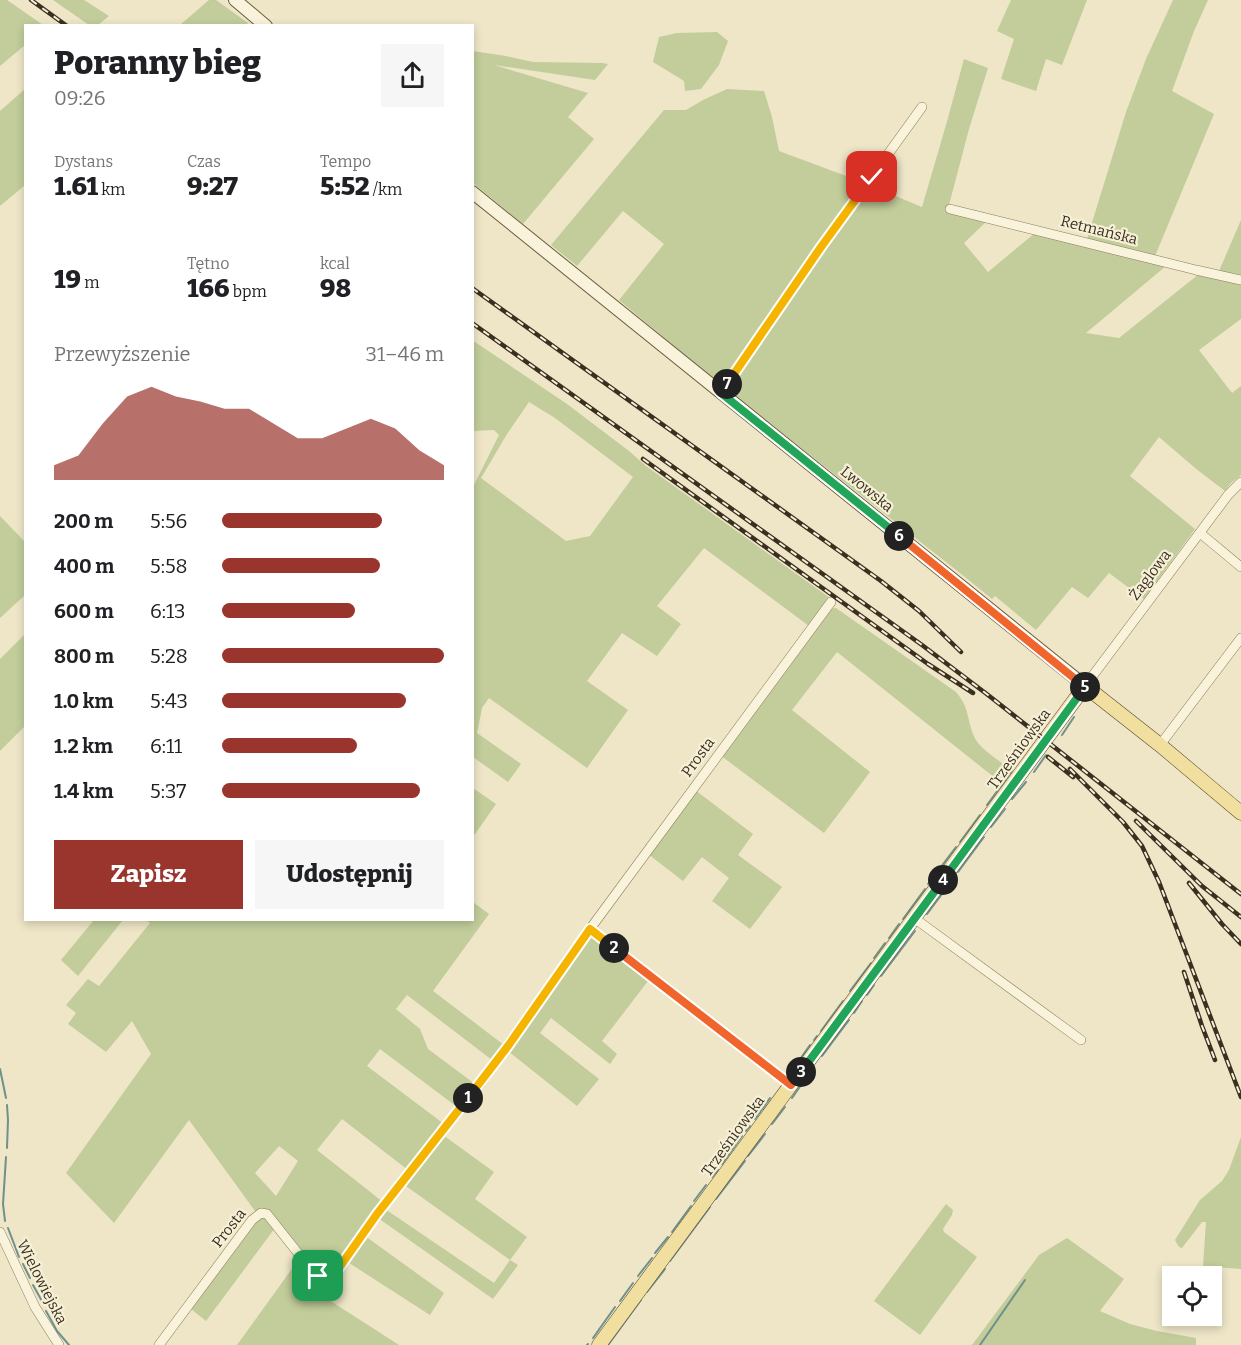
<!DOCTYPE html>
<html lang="pl">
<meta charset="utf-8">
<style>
:root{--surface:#fff;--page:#f6f6f6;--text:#202124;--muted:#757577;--accent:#99352c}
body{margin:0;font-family:Bitter,serif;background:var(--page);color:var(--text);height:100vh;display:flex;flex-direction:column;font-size:22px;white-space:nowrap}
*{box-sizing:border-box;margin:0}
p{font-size:20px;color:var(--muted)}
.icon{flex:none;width:33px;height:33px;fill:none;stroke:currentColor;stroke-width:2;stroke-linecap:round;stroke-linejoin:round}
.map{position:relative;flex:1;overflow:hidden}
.details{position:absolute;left:24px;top:24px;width:450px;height:897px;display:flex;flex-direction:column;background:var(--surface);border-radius:0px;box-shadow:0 3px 9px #0003}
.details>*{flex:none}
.tools{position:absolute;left:1162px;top:1266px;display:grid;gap:12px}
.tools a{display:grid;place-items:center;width:60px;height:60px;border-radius:0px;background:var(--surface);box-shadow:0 3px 9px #0003;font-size:30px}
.pin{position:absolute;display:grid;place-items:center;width:51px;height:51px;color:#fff;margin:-26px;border-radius:12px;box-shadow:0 3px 9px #0006}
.km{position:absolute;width:30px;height:30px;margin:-15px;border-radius:50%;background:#222;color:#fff;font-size:16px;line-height:30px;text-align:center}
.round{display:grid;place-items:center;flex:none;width:63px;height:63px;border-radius:0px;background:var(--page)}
.head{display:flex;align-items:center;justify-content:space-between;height:102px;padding:0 30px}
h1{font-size:33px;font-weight:800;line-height:45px}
.metrics{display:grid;grid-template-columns:repeat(3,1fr);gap:9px;height:102px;padding:6px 30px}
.metrics div{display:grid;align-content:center}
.metrics b{font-size:26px;font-weight:800}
.metrics small{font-size:16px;font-weight:400}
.metrics p{font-size:16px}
.chart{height:168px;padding:12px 30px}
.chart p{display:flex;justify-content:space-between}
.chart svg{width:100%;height:108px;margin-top:6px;fill:var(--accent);opacity:.7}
.primary-button{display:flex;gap:12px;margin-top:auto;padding:12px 30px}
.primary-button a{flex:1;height:69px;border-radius:0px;background:var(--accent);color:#fff;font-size:24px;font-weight:800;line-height:69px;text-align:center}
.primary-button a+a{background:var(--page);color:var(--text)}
ul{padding:0 30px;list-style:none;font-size:20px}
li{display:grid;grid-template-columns:96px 72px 1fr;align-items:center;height:45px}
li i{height:15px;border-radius:8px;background:var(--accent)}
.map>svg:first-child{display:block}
</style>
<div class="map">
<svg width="1241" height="1345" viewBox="0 0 1241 1345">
<rect width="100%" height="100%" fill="#eee6c7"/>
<g fill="#c2cd9b" fill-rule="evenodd">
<path d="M 0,0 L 7,0 L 43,25 L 26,26 L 25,45 L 0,66 Z"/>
<path d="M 53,0 L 84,0 L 109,16 L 98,25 L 89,25 Z"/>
<path d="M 209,0 L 216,0 L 248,23 L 246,26 L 180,25 Z"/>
<path d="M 1011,0 L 1087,0 L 1062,65 L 1046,59 L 1036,91 L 1001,79 L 1014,39 L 997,31 Z"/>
<path d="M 1173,0 L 1208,0 L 1194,31 L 1172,91 L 1214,114 L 1155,256 L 1087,239 L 1126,112 L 1146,59 Z"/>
<path d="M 717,32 L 728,41 L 719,65 L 701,89 L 685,91 L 684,81 L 653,62 L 659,37 L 677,33 Z"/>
<path d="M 473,51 L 506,56 L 533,62 L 602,63 L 608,64 L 595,80 L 494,65 L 588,93 L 568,117 L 594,139 L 523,224 L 473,183 Z"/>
<path d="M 964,59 L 988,68 L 969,129 L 949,205 L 987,221 L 964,243 L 988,272 L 1035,233 L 1166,266 L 1086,333 L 1119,338 L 1199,274 L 1241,284 L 1241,319 L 1199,350 L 1232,393 L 1241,386 L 1241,475 L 1231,483 L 1225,491 L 1195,468 L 1159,437 L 1130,476 L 1195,529 L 1144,599 L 1109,573 L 1088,598 L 1072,587 L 1036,630 L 995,596 L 992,599 L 965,577 L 726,389 L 869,185 L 922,207 L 946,125 Z"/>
<path d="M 25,89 L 25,185 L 0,206 L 0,111 Z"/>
<path d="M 727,89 L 764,91 L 772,117 L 779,151 L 865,183 L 723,387 L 619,300 L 664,244 L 623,211 L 577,266 L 551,245 L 664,110 L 686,110 L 703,100 Z"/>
<path d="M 1241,220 L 1241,275 L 1219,271 Z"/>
<path d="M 472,340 L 567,404 L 629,451 L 646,466 L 667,481 L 830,598 L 809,626 L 704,548 L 657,606 L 681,624 L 657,656 L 622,633 L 587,681 L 628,710 L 587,768 L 489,698 L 482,708 L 477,733 L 521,764 L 508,782 L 473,757 L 473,487 L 499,435 L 494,430 L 473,431 ZM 529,402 L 555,418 L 633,477 L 590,536 L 566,541 L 481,478 L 507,434 Z"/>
<path d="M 0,516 L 26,543 L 25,595 L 0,618 Z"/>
<path d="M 836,608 L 956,692 C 971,709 966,722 976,740 C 982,750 999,760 1008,768 L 1000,782 L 837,652 L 792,710 L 870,772 L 824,833 L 720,755 L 829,609 Z"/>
<path d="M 25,634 L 25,726 L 0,751 L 0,659 Z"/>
<path d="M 473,788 L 496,804 L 473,837 Z"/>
<path d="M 695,790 L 753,834 L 738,855 L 782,887 L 750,929 L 712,901 L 729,878 L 702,857 L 683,881 L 648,854 Z"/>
<path d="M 473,902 L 489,914 L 433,991 L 504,1045 L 492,1060 L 407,995 L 396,1009 L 420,1029 L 428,1049 L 475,1084 L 457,1107 L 380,1049 L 367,1066 L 444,1124 L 408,1170 L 342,1119 L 317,1150 L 383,1202 L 331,1275 L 318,1273 L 268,1210 L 255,1211 L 189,1120 L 114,1223 L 66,1173 L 151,1054 L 132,1021 L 106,1052 L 68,1024 L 76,1013 L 66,1005 L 88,979 L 99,986 L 150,923 L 146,920 L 472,920 ZM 279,1146 L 298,1161 L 276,1196 L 255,1173 Z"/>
<path d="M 94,920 L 123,920 L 78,976 L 61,960 Z"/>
<path d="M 588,937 L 595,938 L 648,981 L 602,1041 L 617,1054 L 610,1064 L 551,1018 L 540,1033 L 599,1079 L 577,1106 L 508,1051 Z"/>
<path d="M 443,1135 L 494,1172 L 475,1199 L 527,1237 L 510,1260 L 518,1265 L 493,1299 L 378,1218 L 385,1209 L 494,1283 L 510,1260 L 403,1184 Z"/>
<path d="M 1241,1137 L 1241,1269 L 1203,1266 L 1206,1222 L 1202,1222 L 1182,1248 L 1179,1247 L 1175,1240 L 1200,1200 L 1222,1181 L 1229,1170 Z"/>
<path d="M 946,1204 L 953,1210 L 952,1215 L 943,1229 L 944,1232 L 977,1257 L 920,1335 L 874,1301 Z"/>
<path d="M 261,1217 L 267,1217 L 275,1228 L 206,1321 L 191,1309 L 254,1222 Z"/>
<path d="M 365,1236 L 444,1293 L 430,1315 L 346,1261 Z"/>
<path d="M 1067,1238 L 1124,1279 L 1100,1311 L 1130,1324 L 1157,1331 L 1196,1338 L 1196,1345 L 972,1345 L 1039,1255 Z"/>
<path d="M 299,1259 L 306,1270 L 334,1277 L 326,1298 L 399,1345 L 237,1345 Z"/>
</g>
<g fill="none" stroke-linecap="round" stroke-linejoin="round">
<g stroke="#6e918c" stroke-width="2">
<path d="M 1062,735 L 1074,717"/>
<path d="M 1034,772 L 1046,755"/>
<path d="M 1012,799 L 1026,782"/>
<path d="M 987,805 L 1012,771"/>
<path d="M 991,827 L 1005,809"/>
<path d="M 960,842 L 980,815"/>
<path d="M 958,872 L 984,837"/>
<path d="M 928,884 L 956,847"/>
<path d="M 927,914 L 951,882"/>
<path d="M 903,919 L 925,889"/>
<path d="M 889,938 L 899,924"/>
<path d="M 874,958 L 885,943"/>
<path d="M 881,976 L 915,931"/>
<path d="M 850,991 L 871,963"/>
<path d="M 867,995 L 874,985"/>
<path d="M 854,1013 L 862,1001"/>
<path d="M 821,1031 L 843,1001"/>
<path d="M 814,1040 L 817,1036"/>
<path d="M 822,1056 L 849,1020"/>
<path d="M 0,1069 L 6,1098"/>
<path d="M 788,1076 L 810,1045"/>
<path d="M 792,1098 L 813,1068"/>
<path d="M 755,1119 L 770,1098"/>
<path d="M 772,1124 L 785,1107"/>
<path d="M 746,1131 L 750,1126"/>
<path d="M 7,1148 L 8,1120 L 7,1105"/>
<path d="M 748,1156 L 765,1134"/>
<path d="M 722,1164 L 742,1136"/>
<path d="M 712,1177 L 718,1170"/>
<path d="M 716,1199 L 745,1161"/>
<path d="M 694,1201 L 706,1185"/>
<path d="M 5,1221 L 3,1204 L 6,1157"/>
<path d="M 8,1228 L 19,1257"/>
<path d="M 672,1232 L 691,1206"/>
<path d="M 655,1253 L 668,1237"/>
<path d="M 670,1261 L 710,1207"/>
<path d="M 23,1264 L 30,1278"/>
<path d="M 638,1276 L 652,1258"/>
<path d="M 33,1285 L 43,1303"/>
<path d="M 647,1292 L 665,1269"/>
<path d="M 620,1301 L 633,1283"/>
<path d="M 46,1311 L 57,1331 L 69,1345"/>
<path d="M 593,1338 L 615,1307"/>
<path d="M 587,1345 L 588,1344"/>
<path d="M 608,1345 L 641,1300"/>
<path d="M 980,1345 L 1025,1280"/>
</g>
<g stroke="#8a795c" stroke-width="10">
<g id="minor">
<path d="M 950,209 L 1196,270 L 1241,280"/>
<path d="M 721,393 L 821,247 L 922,107"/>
<path d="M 1200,533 L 1241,567"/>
<path d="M 1085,686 L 1228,495 L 1241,482"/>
<path d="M 1160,745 L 1241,638"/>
<path d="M 914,918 L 1081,1040"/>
<path d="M 590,929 L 791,1085"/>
<path d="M 0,1232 L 35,1307 L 59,1345"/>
<path d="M 159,1345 L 252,1220 L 261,1213 L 267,1214 L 313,1272 L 322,1278 L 327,1279 L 334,1275 L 377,1214 L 480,1084 L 590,929 L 831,602"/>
</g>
</g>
<g stroke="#6c5a3f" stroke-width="14">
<g id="secondary">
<path d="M 235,0 L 266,26"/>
<path d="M 472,192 L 1085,686"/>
</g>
</g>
<g stroke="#584630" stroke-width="15">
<path id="primary" d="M 599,1345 L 1085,686 L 1160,745 L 1241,813"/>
</g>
<use href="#minor" stroke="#f9f3db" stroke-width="9"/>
<use href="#secondary" stroke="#f9f3db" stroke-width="12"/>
<use href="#primary" stroke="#f1dfa0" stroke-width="14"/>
<g stroke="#3b2f20" stroke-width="4.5">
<g id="rail">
<path d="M 31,0 L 67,26"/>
<path d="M 472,288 L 881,581 L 919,611 L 961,652"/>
<path d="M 472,323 L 922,645 L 988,695 L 1241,894"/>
<path d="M 643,459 L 928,664 L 973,693"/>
<path d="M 1048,757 L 1073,777"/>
<path d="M 1070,769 L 1123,822 L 1142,846 L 1159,882 L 1241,1097"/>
<path d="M 1136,821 L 1202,886 L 1241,917"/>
<path d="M 1189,883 L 1222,924 L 1241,944"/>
<path d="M 1184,972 L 1202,1026 L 1215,1060"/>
</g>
</g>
<use href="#rail" stroke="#f6f0d7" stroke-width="2" stroke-dasharray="7" stroke-linecap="butt"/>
</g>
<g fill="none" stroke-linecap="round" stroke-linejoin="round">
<g stroke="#fff" stroke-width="12">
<path id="split-1" d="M 318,1276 L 327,1279 L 334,1275 L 377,1214 L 468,1098"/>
</g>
<g stroke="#fff" stroke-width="12">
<path id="split-2" d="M 468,1098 L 508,1046 L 590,929 L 614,948"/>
</g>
<g stroke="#fff" stroke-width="12">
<path id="split-3" d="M 614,948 L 791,1085 L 801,1072"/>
</g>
<g stroke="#fff" stroke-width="12">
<path id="split-4" d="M 801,1072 L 943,880"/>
</g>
<g stroke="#fff" stroke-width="12">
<path id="split-5" d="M 943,880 L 1085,687"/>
</g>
<g stroke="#fff" stroke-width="12">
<path id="split-6" d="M 899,536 L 1085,687"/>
</g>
<g stroke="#fff" stroke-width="12">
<path id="split-7" d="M 727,384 L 721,393 L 899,536"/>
</g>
<g stroke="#fff" stroke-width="12">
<path id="split-8" d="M 727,384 L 821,247 L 872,177"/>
</g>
<use href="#split-1" stroke="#f5b400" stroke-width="8"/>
<use href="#split-2" stroke="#f5b400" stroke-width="8"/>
<use href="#split-3" stroke="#f0652b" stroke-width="8"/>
<use href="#split-4" stroke="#22a559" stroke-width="8"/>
<use href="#split-5" stroke="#22a559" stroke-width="8"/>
<use href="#split-6" stroke="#f0652b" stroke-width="8"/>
<use href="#split-7" stroke="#22a559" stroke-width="8"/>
<use href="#split-8" stroke="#f5b400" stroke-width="8"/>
</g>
<g text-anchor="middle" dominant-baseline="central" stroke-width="4.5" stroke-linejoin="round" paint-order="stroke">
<g font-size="15" fill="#3b2f20" stroke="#f6f0d7">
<text transform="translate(1099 230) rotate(14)">Retmańska</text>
<text transform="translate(867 489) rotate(39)">Lwowska</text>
<text transform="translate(1150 575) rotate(-53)">Żaglowa</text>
<text transform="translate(1019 749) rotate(-54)">Trześniowska</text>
<text transform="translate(698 757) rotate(-54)">Prosta</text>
<text transform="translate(733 1136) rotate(-54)">Trześniowska</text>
<text transform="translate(229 1228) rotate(-52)">Prosta</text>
<text transform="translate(42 1282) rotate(63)">Wielowiejska</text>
</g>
</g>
</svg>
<div class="tools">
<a><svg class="icon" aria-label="locate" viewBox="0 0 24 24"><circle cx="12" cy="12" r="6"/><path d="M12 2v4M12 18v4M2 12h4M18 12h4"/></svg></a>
</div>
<div class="pin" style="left:318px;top:1276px;background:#1e9e55"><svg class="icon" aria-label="arrive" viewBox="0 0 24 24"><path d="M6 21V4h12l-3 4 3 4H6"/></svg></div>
<div class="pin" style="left:872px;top:177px;background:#d93025"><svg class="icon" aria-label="check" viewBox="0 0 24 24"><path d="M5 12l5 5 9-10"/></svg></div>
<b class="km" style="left:468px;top:1098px">1</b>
<b class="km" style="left:614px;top:948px">2</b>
<b class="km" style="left:801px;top:1072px">3</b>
<b class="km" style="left:943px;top:880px">4</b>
<b class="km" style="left:1085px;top:687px">5</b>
<b class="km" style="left:899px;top:536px">6</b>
<b class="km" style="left:727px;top:384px">7</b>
<section class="details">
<div class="head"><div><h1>Poranny bieg</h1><p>09:26</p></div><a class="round"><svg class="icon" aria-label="share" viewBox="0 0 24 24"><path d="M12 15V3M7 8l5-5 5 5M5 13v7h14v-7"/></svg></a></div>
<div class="metrics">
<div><p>Dystans</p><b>1.61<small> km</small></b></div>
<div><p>Czas</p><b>9:27</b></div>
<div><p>Tempo</p><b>5:52<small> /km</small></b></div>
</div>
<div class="metrics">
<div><b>19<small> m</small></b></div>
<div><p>Tętno</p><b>166<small> bpm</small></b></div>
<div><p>kcal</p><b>98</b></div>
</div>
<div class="chart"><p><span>Przewyższenie</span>31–46 m</p>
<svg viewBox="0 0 160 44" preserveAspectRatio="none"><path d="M0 44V38L10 34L20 21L30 10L40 6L50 10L60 12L70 15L80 15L90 21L100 27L110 27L120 23L130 19L140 23L150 32L160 38V44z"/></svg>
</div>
<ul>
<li><b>200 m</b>5:56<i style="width:72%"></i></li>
<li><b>400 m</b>5:58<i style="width:71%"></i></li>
<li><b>600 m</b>6:13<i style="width:60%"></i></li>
<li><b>800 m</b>5:28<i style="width:100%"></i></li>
<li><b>1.0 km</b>5:43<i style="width:83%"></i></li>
<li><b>1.2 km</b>6:11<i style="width:61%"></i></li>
<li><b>1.4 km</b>5:37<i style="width:89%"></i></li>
</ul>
<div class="primary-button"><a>Zapisz</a><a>Udostępnij</a></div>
</section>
</div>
